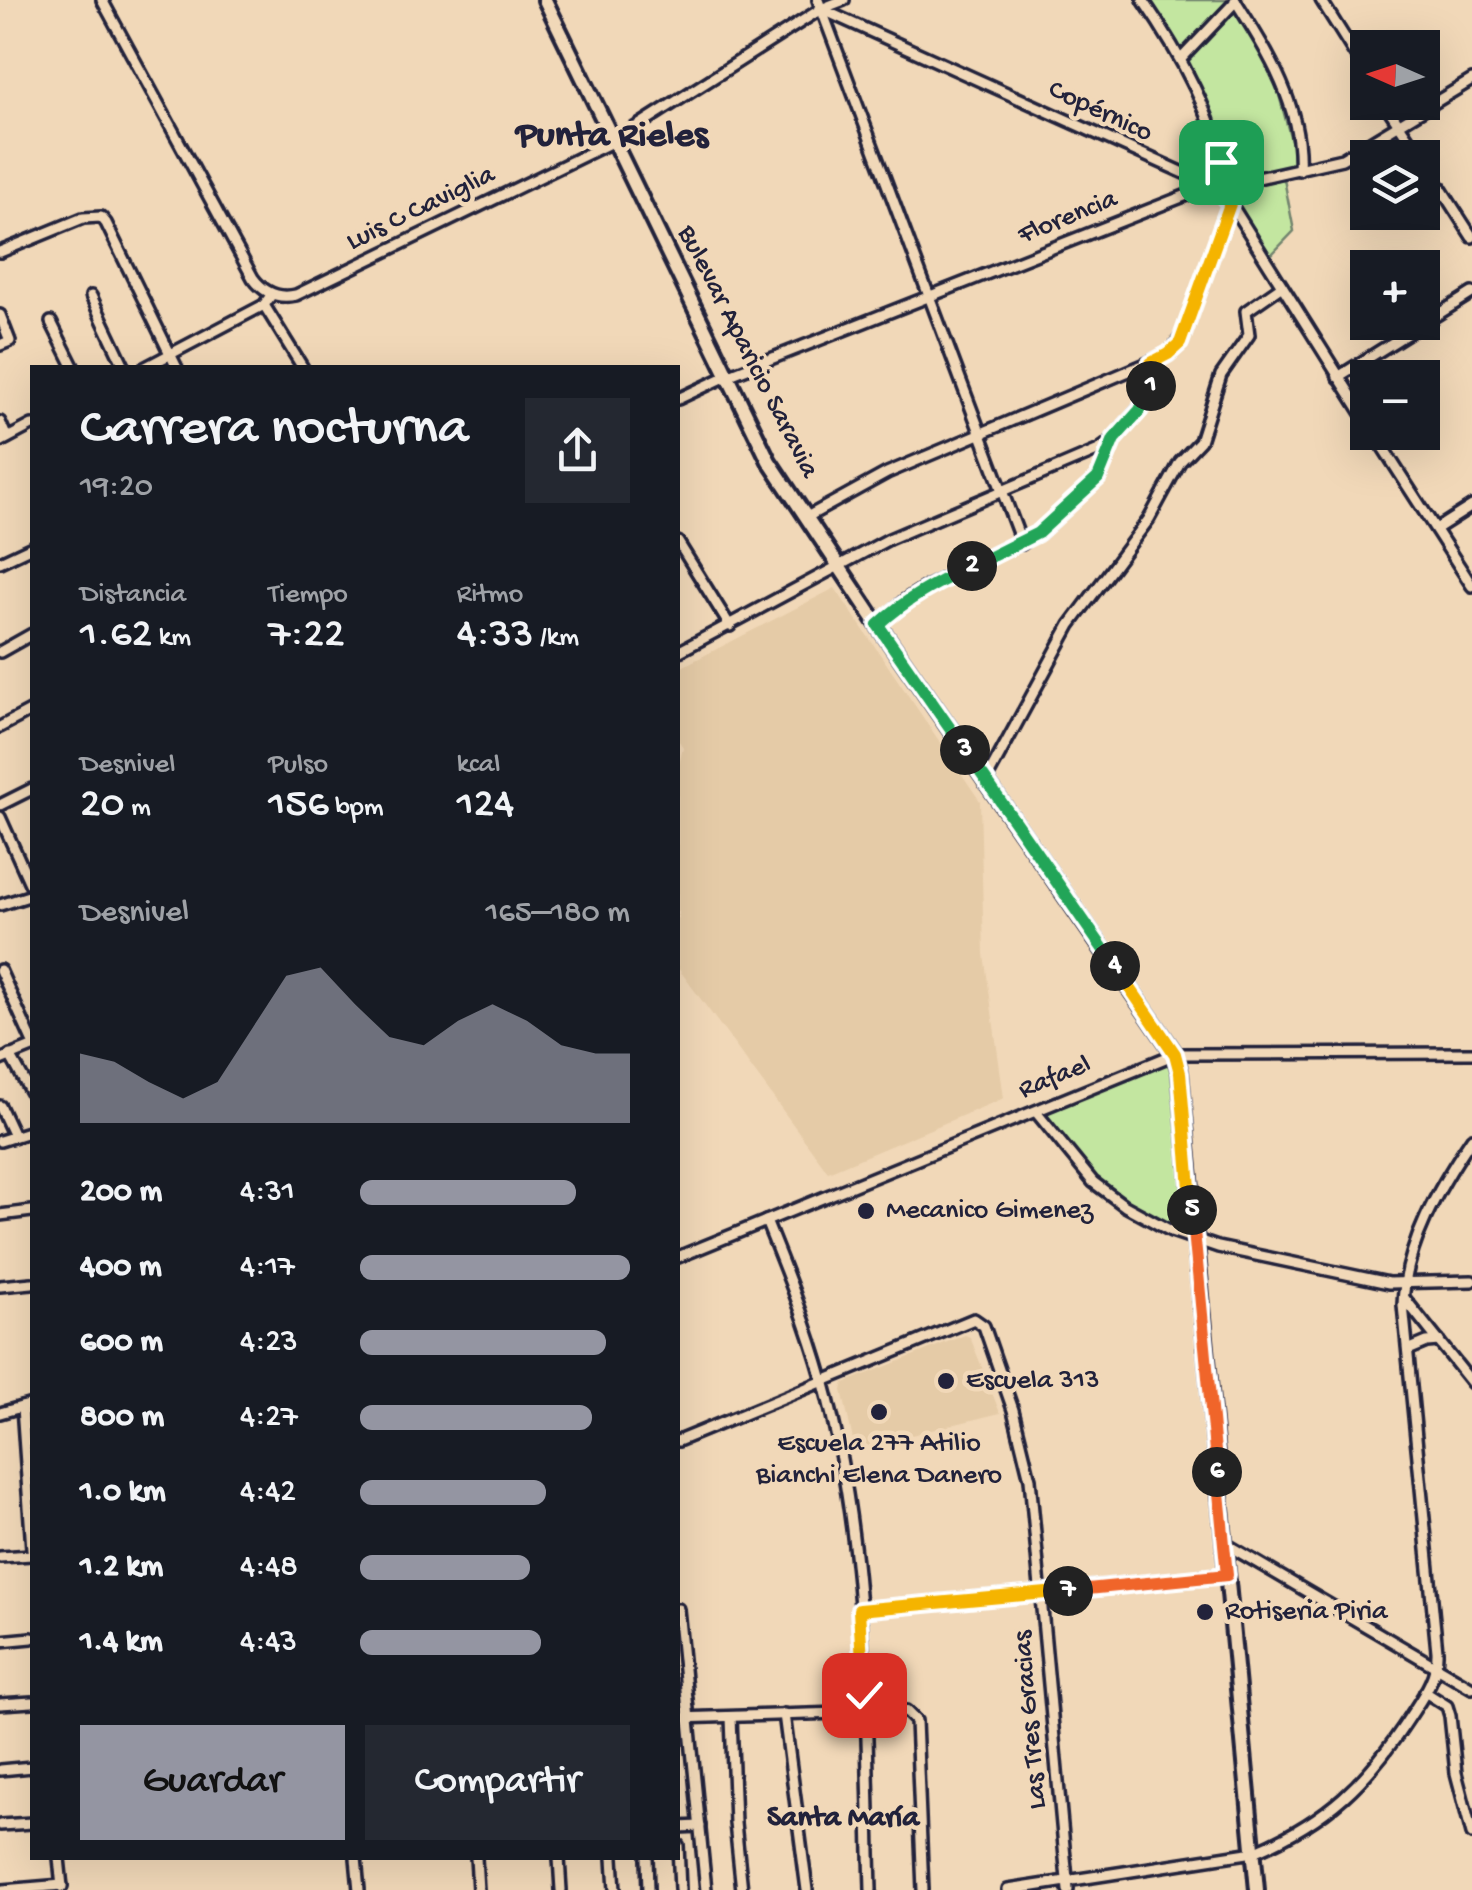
<!DOCTYPE html>
<html lang="es">
<meta charset="utf-8">
<style>
:root{--surface:#171b24;--page:#242831;--text:#f1f3f6;--muted:#9ea1a6;--accent:#9495a2}
body{margin:0;font-family:"Gochi Hand",sans-serif;background:var(--page);color:var(--text);height:100vh;display:flex;flex-direction:column;font-size:38px;white-space:nowrap}
*{box-sizing:border-box;margin:0}
p{font-size:32px;color:var(--muted)}
.icon{flex:none;width:55px;height:55px;fill:none;stroke:currentColor;stroke-width:2;stroke-linecap:round;stroke-linejoin:round}
.map{position:relative;flex:1;overflow:hidden}
.panel{position:absolute;left:30px;top:365px;width:650px;height:1495px;display:flex;flex-direction:column;background:var(--surface);border-radius:0px;box-shadow:0 10px 40px #0002}
.panel>*{flex:none}
.needle{width:65px;rotate:273deg}
.tools{position:absolute;left:1350px;top:30px;display:grid;gap:20px}
.tools a{display:grid;place-items:center;width:90px;height:90px;border-radius:0px;background:var(--surface);box-shadow:0 10px 40px #0002;font-size:50px}
.pin{position:absolute;display:grid;place-items:center;width:85px;height:85px;color:#fff;margin:-42px;border-radius:20px;box-shadow:0 5px 15px #0006}
.km{position:absolute;width:50px;height:50px;margin:-25px;border-radius:50%;background:#222;color:#fff;font-size:28px;line-height:50px;text-align:center}
.round{display:grid;place-items:center;flex:none;width:105px;height:105px;border-radius:0px;background:var(--page)}
.headline{display:flex;align-items:center;justify-content:space-between;height:170px;padding:0 50px}
h1{font-size:55px;font-weight:600;line-height:75px}
.figures{display:grid;grid-template-columns:repeat(3,1fr);gap:15px;height:170px;padding:10px 50px}
.figures div{display:grid;align-content:center}
.figures b{font-size:42px;font-weight:600}
.figures small{font-size:28px;font-weight:400}
.figures p{font-size:28px}
.chart{height:280px;padding:20px 50px}
.chart p{display:flex;justify-content:space-between}
.chart svg{width:100%;height:180px;margin-top:10px;fill:var(--accent);opacity:.7}
.action{display:flex;gap:20px;margin-top:auto;padding:20px 50px}
.action a{flex:1;height:115px;border-radius:0px;background:var(--accent);color:#111;font-size:40px;font-weight:600;line-height:115px;text-align:center}
.action a+a{background:var(--page);color:var(--text)}
ul{padding:0 50px;list-style:none;font-size:32px}
li{display:grid;grid-template-columns:160px 120px 1fr;align-items:center;height:75px}
li i{height:25px;border-radius:12px;background:var(--accent)}
.map>svg:first-child{display:block}
</style>
<div class="map">
<svg width="1472" height="1890" viewBox="0 0 1472 1890">
<rect width="100%" height="100%" fill="#f1d8b8"/>
<filter id="ink" filterUnits="userSpaceOnUse"><feTurbulence type="fractalNoise" baseFrequency=".01" numOctaves="2"/><feDisplacementMap in="SourceGraphic" scale="20" xChannelSelector="R" yChannelSelector="G"/><feConvolveMatrix kernelMatrix="1 2 1 2 8 2 1 2 1" color-interpolation-filters="sRGB"/></filter>
<g filter="url(#ink)">
<g fill="#e5cba7">
<path d="M 835,588 L 980,801 L 984,954 L 1004,1098 L 828,1172 L 678,968 L 678,768 L 683,747 L 678,740 L 678,669 Z"/>
<path d="M 965,1335 L 970,1337 L 1000,1413 L 855,1449 L 842,1390 L 844,1383 Z"/>
</g>
<g fill="#c3e6a0" stroke="#72846e" stroke-width="2.5">
<path d="M 1150,0 L 1232,0 L 1274,76 L 1295,155 L 1292,166 L 1231,176 L 1187,64 Z"/>
<path d="M 1284,179 L 1294,231 L 1269,257 L 1231,203 L 1231,195 L 1238,187 Z"/>
<path d="M 1166,1064 L 1174,1070 L 1189,1221 L 1182,1227 C 1132,1217 1068,1162 1047,1116 L 1050,1109 Z"/>
</g>
<g fill="none" stroke-linecap="round" stroke-linejoin="round">
<g stroke="#22223b" stroke-width="16">
<g id="street">
<path d="M 102,0 L 253,278 C 264,293 278,299 296,295 L 614,141 L 821,9 L 844,0"/>
<path d="M 818,0 L 1022,544"/>
<path d="M 1143,0 C 1178,51 1219,123 1225,185"/>
<path d="M 1235,0 C 1267,51 1303,107 1299,170"/>
<path d="M 1321,0 L 1368,75"/>
<path d="M 821,9 L 1215,187 L 1234,209 L 1368,423"/>
<path d="M 1181,59 L 1236,1"/>
<path d="M 1384,102 L 1421,158"/>
<path d="M 1422,159 L 1472,237"/>
<path d="M 0,252 L 83,218 L 101,217 L 106,223 L 177,368"/>
<path d="M 91,296 L 125,368"/>
<path d="M 264,305 L 303,368"/>
<path d="M 0,315 L 10,341 L 0,345"/>
<path d="M 51,322 L 74,368"/>
<path d="M 144,368 L 264,305 L 272,294"/>
<path d="M 1338,377 L 1472,293"/>
<path d="M 678,399 L 727,376 L 1192,193 L 1342,159 L 1472,80"/>
<path d="M 0,422 L 7,438"/>
<path d="M 1373,432 L 1472,586"/>
<path d="M 0,442 L 32,425"/>
<path d="M 807,517 L 887,473 L 1169,354 L 1184,333 L 1230,204"/>
<path d="M 1436,529 L 1472,506"/>
<path d="M 678,542 L 730,626"/>
<path d="M 0,562 L 32,547"/>
<path d="M 878,625 L 905,600 L 924,588 L 1039,533 L 1098,478 L 1114,439 L 1146,401 L 1151,386 L 1151,363"/>
<path d="M 0,652 L 32,634"/>
<path d="M 678,652 L 889,539 L 1099,450 L 1114,439"/>
<path d="M 0,727 L 32,710"/>
<path d="M 986,780 L 1070,625 L 1149,519 L 1180,462 L 1200,441 L 1221,375 L 1249,335 L 1246,311 L 1282,286"/>
<path d="M 0,805 L 32,789"/>
<path d="M 0,817 L 32,888"/>
<path d="M 0,905 L 32,895"/>
<path d="M 0,970 L 32,1041"/>
<path d="M 10,1055 L 32,1095"/>
<path d="M 0,1060 L 32,1047"/>
<path d="M 0,1106 L 14,1136"/>
<path d="M 1036,1112 L 1093,1182 L 1125,1206 L 1171,1231 L 1218,1247 L 1389,1283 L 1472,1281"/>
<path d="M 0,1141 L 32,1131"/>
<path d="M 0,1215 L 32,1211"/>
<path d="M 766,1221 C 787,1273 808,1326 823,1380 C 868,1544 866,1721 871,1890"/>
<path d="M 678,1257 L 1175,1054 L 1472,1053"/>
<path d="M 0,1286 L 32,1283"/>
<path d="M 1405,1299 L 1472,1383"/>
<path d="M 1408,1350 L 1427,1342 L 1439,1341"/>
<path d="M 22,1407 L 32,1549"/>
<path d="M 0,1413 L 32,1404"/>
<path d="M 678,1441 L 974,1319 L 984,1326 L 1013,1410 L 1030,1479 L 1068,1890"/>
<path d="M 1224,1543 L 1472,1688"/>
<path d="M 0,1557 L 32,1555"/>
<path d="M 678,1609 L 706,1890"/>
<path d="M 859,1610 L 1227,1575"/>
<path d="M 0,1641 L 32,1638"/>
<path d="M 1425,1692 L 1447,1706 L 1450,1716 L 1456,1773 L 1472,1834"/>
<path d="M 0,1704 L 32,1702"/>
<path d="M 784,1714 L 807,1890"/>
<path d="M 731,1717 L 735,1823 L 742,1890"/>
<path d="M 678,1718 L 906,1711 L 916,1721 L 923,1890"/>
<path d="M 0,1770 L 32,1767"/>
<path d="M 0,1825 L 32,1823"/>
<path d="M 678,1827 L 700,1826"/>
<path d="M 678,1845 L 680,1890"/>
<path d="M 59,1858 L 62,1887"/>
<path d="M 356,1858 L 359,1890"/>
<path d="M 476,1858 L 478,1890"/>
<path d="M 559,1858 L 561,1890"/>
<path d="M 613,1858 L 615,1890"/>
<path d="M 647,1858 L 648,1890"/>
<path d="M 3,1890 L 62,1885"/>
<path d="M 1008,1890 L 1254,1852 C 1327,1821 1368,1782 1411,1715 C 1424,1695 1438,1676 1437,1651 L 1403,1305 C 1405,1245 1439,1187 1472,1138"/>
</g>
</g>
<g stroke="#22223b" stroke-width="20">
<path id="secondary" d="M 545,0 L 769,461 L 878,625 L 1175,1054 L 1180,1073 L 1257,1890"/>
</g>
<use href="#street" stroke="#f1d8b8" stroke-width="9"/>
<use href="#secondary" stroke="#f1d8b8" stroke-width="12"/>
</g>
</g>
<g fill="none" stroke-linecap="round" stroke-linejoin="round" filter="url(#ink)">
<g stroke="#fff" stroke-width="20">
<path id="split-1" d="M 1151,386 L 1151,363 L 1168,354 L 1180,343 L 1230,204 L 1215,188 L 1225,186 L 1221,162"/>
</g>
<g stroke="#fff" stroke-width="20">
<path id="split-2" d="M 972,566 L 1038,533 L 1098,478 L 1114,439 L 1140,410 L 1151,386"/>
</g>
<g stroke="#fff" stroke-width="20">
<path id="split-3" d="M 965,750 L 878,625 C 907,598 936,583 972,566"/>
</g>
<g stroke="#fff" stroke-width="20">
<path id="split-4" d="M 965,750 L 1115,966"/>
</g>
<g stroke="#fff" stroke-width="20">
<path id="split-5" d="M 1115,966 L 1175,1054 L 1180,1073 L 1192,1210"/>
</g>
<g stroke="#fff" stroke-width="20">
<path id="split-6" d="M 1192,1210 L 1217,1472"/>
</g>
<g stroke="#fff" stroke-width="20">
<path id="split-7" d="M 1068,1591 L 1227,1575 L 1217,1472"/>
</g>
<g stroke="#fff" stroke-width="20">
<path id="split-8" d="M 864,1695 L 859,1610 L 1068,1591"/>
</g>
<use href="#split-1" stroke="#f5b400" stroke-width="12"/>
<use href="#split-2" stroke="#22a559" stroke-width="12"/>
<use href="#split-3" stroke="#22a559" stroke-width="12"/>
<use href="#split-4" stroke="#22a559" stroke-width="12"/>
<use href="#split-5" stroke="#f5b400" stroke-width="12"/>
<use href="#split-6" stroke="#f0652b" stroke-width="12"/>
<use href="#split-7" stroke="#f0652b" stroke-width="12"/>
<use href="#split-8" stroke="#f5b400" stroke-width="12"/>
</g>
<g fill="#22223b" stroke="#f1d8b8" stroke-width="4">
<circle cx="866" cy="1211" r="10"/>
<circle cx="946" cy="1381" r="10"/>
<circle cx="879" cy="1412" r="10"/>
<circle cx="1205" cy="1612" r="10"/>
</g>
<g text-anchor="middle" dominant-baseline="central" stroke-width="9" stroke-linejoin="round" paint-order="stroke">
<g font-size="28" fill="#22223b" stroke="#f1d8b8">
<text transform="translate(1100 112) rotate(25)">Copérnico</text>
<text transform="translate(421 209) rotate(-26)">Luis C Caviglia</text>
<text transform="translate(1068 218) rotate(-22)">Florencia</text>
<text transform="translate(747 352) rotate(63)">Bulevar Aparicio Saravia</text>
<text transform="translate(1055 1078) rotate(-22)">Rafael</text>
<text transform="translate(1031 1720) rotate(-95)">Las Tres Gracias</text>
</g>
<g font-size="28" fill="#22223b" stroke="#f1d8b8" text-anchor="start">
<text x="886" y="1211">Mecanico Gimenez</text>
<text x="966" y="1381">Escuela 313</text>
<text x="879" y="1444" text-anchor="middle">Escuela 277 Atilio<tspan x="879" dy="32">Bianchi Elena Danero</tspan></text>
<text x="1225" y="1612">Rotiseria Piria</text>
</g>
<g font-size="30" font-weight="bold" fill="#22223b" stroke="#f1d8b8">
<text x="843" y="1819">Santa María</text>
</g>
<g font-size="38" font-weight="bold" fill="#22223b" stroke="#f1d8b8">
<text x="612" y="137">Punta Rieles</text>
</g>
</g>
</svg>
<div class="tools">
<a><svg class="needle" viewBox="-14 -14 28 28"><path d="M0-13l5 13h-10z" fill="#e53935"/><path d="M0 13l5-13h-10z" fill="#9ea1a6"/></svg></a>
<a><svg class="icon" aria-label="layers" viewBox="0 0 24 24"><path d="M12 4l9 5-9 5-9-5zM3 14l9 5 9-5"/></svg></a>
<a>+</a>
<a>−</a>
</div>
<div class="pin" style="left:1221px;top:162px;background:#1e9e55"><svg class="icon" aria-label="arrive" viewBox="0 0 24 24"><path d="M6 21V4h12l-3 4 3 4H6"/></svg></div>
<div class="pin" style="left:864px;top:1695px;background:#d93025"><svg class="icon" aria-label="check" viewBox="0 0 24 24"><path d="M5 12l5 5 9-10"/></svg></div>
<b class="km" style="left:1151px;top:386px">1</b>
<b class="km" style="left:972px;top:566px">2</b>
<b class="km" style="left:965px;top:750px">3</b>
<b class="km" style="left:1115px;top:966px">4</b>
<b class="km" style="left:1192px;top:1210px">5</b>
<b class="km" style="left:1217px;top:1472px">6</b>
<b class="km" style="left:1068px;top:1591px">7</b>
<section class="panel">
<div class="headline"><div><h1>Carrera nocturna</h1><p>19:20</p></div><a class="round"><svg class="icon" aria-label="share" viewBox="0 0 24 24"><path d="M12 15V3M7 8l5-5 5 5M5 13v7h14v-7"/></svg></a></div>
<div class="figures">
<div><p>Distancia</p><b>1.62<small> km</small></b></div>
<div><p>Tiempo</p><b>7:22</b></div>
<div><p>Ritmo</p><b>4:33<small> /km</small></b></div>
</div>
<div class="figures">
<div><p>Desnivel</p><b>20<small> m</small></b></div>
<div><p>Pulso</p><b>156<small> bpm</small></b></div>
<div><p>kcal</p><b>124</b></div>
</div>
<div class="chart"><p><span>Desnivel</span>165–180 m</p>
<svg viewBox="0 0 160 44" preserveAspectRatio="none"><path d="M0 44V27L10 29L20 34L30 38L40 34L50 21L60 8L70 6L80 15L90 23L100 25L110 19L120 15L130 19L140 25L150 27L160 27V44z"/></svg>
</div>
<ul>
<li><b>200 m</b>4:31<i style="width:80%"></i></li>
<li><b>400 m</b>4:17<i style="width:100%"></i></li>
<li><b>600 m</b>4:23<i style="width:91%"></i></li>
<li><b>800 m</b>4:27<i style="width:86%"></i></li>
<li><b>1.0 km</b>4:42<i style="width:69%"></i></li>
<li><b>1.2 km</b>4:48<i style="width:63%"></i></li>
<li><b>1.4 km</b>4:43<i style="width:67%"></i></li>
</ul>
<div class="action"><a>Guardar</a><a>Compartir</a></div>
</section>
</div>
